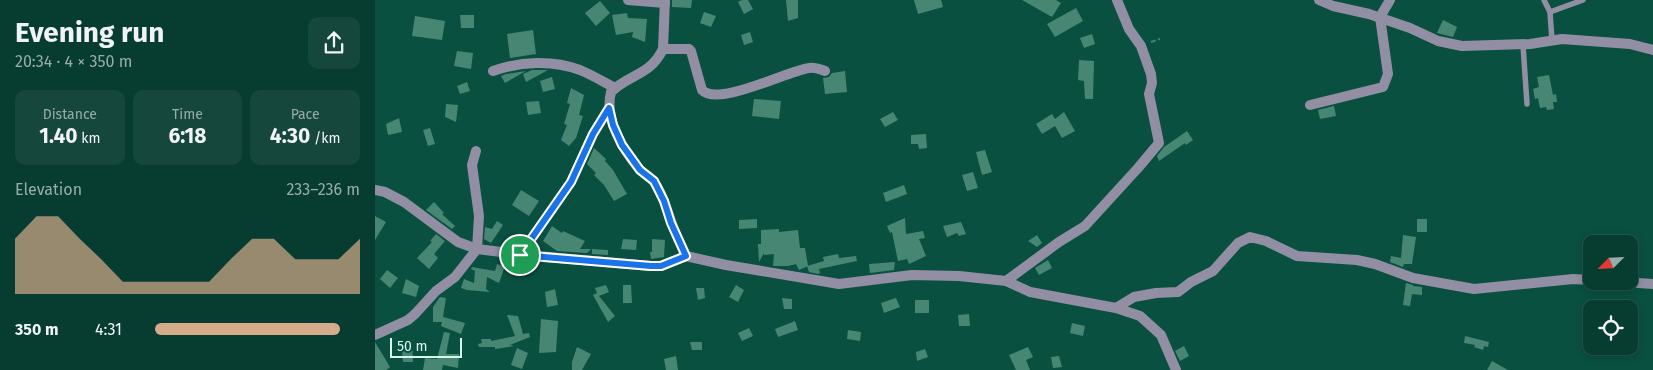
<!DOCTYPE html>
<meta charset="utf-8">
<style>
:root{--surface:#073c30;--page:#15473c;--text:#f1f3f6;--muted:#98adab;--line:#28564c;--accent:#d6ab8b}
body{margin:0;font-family:"Fira Sans",sans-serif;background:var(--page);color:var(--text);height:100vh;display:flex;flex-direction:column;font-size:19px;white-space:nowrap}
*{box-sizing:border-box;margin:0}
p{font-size:16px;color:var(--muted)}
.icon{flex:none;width:28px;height:28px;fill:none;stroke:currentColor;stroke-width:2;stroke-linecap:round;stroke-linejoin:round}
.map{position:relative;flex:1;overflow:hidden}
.side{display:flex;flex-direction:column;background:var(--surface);width:375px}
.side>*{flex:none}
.needle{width:32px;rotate:246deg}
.controls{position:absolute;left:1208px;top:235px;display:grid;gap:10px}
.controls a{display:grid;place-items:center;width:55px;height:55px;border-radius:10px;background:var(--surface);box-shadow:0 2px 8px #0003,0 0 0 1px var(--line);font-size:25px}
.scale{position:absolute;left:15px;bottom:12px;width:72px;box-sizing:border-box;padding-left:5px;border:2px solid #d8f7ec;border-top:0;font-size:14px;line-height:18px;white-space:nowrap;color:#d8f7ec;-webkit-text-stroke:4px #095040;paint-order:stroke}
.pin{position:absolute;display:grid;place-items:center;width:42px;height:42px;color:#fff;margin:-21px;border:2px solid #fff;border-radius:50%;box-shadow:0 1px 5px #0007}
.round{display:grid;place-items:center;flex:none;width:52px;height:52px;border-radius:10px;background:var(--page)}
.summary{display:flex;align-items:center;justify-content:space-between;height:85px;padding:0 15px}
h1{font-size:28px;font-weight:700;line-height:38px}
.stats{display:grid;grid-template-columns:repeat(3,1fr);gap:8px;height:85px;padding:5px 15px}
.stats div{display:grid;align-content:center;border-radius:10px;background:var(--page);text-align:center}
.stats b{font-size:21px;font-weight:700}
.stats small{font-size:14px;font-weight:400}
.stats p{font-size:14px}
.chart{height:140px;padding:10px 15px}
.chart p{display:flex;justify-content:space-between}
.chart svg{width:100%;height:90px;margin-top:5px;fill:var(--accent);opacity:.7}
ul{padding:0 15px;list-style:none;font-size:16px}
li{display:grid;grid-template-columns:80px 60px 1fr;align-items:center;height:38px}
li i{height:12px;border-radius:6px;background:var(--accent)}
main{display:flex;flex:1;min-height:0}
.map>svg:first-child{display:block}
</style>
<main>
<section class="side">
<div class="summary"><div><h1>Evening run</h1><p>20:34 · 4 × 350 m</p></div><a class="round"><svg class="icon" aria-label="share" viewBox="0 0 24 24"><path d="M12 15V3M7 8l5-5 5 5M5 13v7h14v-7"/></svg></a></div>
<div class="stats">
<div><p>Distance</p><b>1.40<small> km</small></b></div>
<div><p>Time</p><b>6:18</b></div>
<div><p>Pace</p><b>4:30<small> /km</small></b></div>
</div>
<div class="chart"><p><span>Elevation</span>233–236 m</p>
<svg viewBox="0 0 160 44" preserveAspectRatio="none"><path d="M0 44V17L10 6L20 6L30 17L40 27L50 38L60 38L70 38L80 38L90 38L100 27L110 17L120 17L130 27L140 27L150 27L160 17V44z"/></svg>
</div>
<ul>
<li><b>350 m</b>4:31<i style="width:90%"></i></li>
</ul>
</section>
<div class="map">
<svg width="1278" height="370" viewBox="0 0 1278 370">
<rect width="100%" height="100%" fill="#095040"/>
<g fill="#488674">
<path d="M 297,0 L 317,0 L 316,8 L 297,7 Z"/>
<path d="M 367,0 L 373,0 L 378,9 L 369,14 L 363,2 Z"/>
<path d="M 411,0 L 423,0 L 423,18 L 413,21 Z"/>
<path d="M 539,0 L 566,0 L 568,7 L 543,14 Z"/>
<path d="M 647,0 L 681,0 L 686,3 L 677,17 Z"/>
<path d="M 225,1 L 235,13 L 221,26 L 210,13 Z"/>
<path d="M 701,8 L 708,21 L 680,37 L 672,24 Z"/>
<path d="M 329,12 L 341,16 L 336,27 L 325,23 Z"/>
<path d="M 252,13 L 253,18 L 272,19 L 270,42 L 257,37 L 258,32 L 241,35 L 237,15 Z"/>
<path d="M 85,15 L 99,15 L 99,28 L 86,28 Z"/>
<path d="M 40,16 L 70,21 L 67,40 L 37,36 Z"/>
<path d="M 1068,20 L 1082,27 L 1078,37 L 1062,33 Z"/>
<path d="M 158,30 L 161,54 L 135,58 L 132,34 Z"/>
<path d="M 375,32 L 378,42 L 369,45 L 366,35 Z"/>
<path d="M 717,34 L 720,44 L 709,48 L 705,38 Z"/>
<path d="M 82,51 L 98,53 L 96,69 L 79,66 Z"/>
<path d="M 704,60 L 719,61 L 718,99 L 710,99 L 709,81 L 703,80 Z"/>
<path d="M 157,70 L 173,70 L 151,82 L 148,74 Z"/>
<path d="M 151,71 L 130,83 L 126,76 L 131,74 Z"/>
<path d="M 470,71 L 472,92 L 450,94 L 448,78 L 454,77 L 457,73 Z"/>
<path d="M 1174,75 L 1178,95 L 1181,94 L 1182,102 L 1178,102 L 1179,109 L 1172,110 L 1171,107 L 1165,108 L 1163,98 L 1160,99 L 1158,89 L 1164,87 L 1162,77 Z"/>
<path d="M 177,77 L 180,89 L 168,92 L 165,81 Z"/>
<path d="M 92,82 L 95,91 L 85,94 L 82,86 Z"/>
<path d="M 196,88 L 209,95 L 204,115 L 208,116 L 201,138 L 194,146 L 186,140 L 192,125 L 189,124 L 195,104 L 192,103 Z"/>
<path d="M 379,99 L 406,101 L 404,119 L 377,116 Z"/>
<path d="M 164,101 L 166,113 L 153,115 L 151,102 Z"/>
<path d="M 71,104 L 83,105 L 81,122 L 70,117 Z"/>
<path d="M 959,106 L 961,116 L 945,119 L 943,110 Z"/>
<path d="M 518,112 L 523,120 L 510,127 L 505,119 Z"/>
<path d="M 689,112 L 700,131 L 687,138 L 680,126 L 667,134 L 661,124 L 677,114 L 680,119 Z"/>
<path d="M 24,118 L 27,132 L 13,135 L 11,124 Z"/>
<path d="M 55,128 L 60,144 L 53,146 L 48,130 Z"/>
<path d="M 812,131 L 818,140 L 811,145 L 810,143 L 784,161 L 782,156 L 789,147 Z"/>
<path d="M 551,134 L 552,148 L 544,149 L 543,144 L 536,144 L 536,135 Z"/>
<path d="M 219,148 L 231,159 L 230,161 L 238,170 L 252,194 L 239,201 L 229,185 L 219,175 L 221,173 L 212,164 Z"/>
<path d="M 610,150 L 617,172 L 607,175 L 601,152 Z"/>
<path d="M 598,172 L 603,188 L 592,191 L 587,175 Z"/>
<path d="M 529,185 L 532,194 L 511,202 L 508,193 Z"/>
<path d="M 146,190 L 164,201 L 154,216 L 137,205 Z"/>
<path d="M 59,202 L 69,213 L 67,214 L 80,226 L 77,229 L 51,210 Z"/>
<path d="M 0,216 L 11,222 L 0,240 Z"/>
<path d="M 530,218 L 531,234 L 548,231 L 550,238 L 544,239 L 551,256 L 534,264 L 532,259 L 523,261 L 517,232 L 515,233 L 512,226 Z"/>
<path d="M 382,219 L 382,228 L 364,229 L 364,220 Z"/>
<rect x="1042" y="219" width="10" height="13"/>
<path d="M 122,221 L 128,225 L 116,243 L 109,239 L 110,227 L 117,229 Z"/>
<path d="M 586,222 L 591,234 L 584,236 L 582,233 L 572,237 L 568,226 Z"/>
<path d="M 177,226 L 187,233 L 188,231 L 210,241 L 205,249 L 216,249 L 212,253 L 182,251 L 168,241 Z"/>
<path d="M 404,229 L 404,232 L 423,230 L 425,248 L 430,248 L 433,266 L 424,270 L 421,264 L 413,266 L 398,266 L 399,254 L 389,255 L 389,253 L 384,262 L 383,244 L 386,244 L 386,230 Z"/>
<path d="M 61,234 L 70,241 L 59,254 L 63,258 L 54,269 L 42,258 L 57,242 L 55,241 Z"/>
<path d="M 662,235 L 667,243 L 662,247 L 653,241 Z"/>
<path d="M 1028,235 L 1041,237 L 1037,264 L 1029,264 L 1028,267 L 1015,262 L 1016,256 L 1026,258 Z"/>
<path d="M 248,239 L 262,240 L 261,250 L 246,249 Z"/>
<path d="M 277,239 L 290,240 L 289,257 L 276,259 L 275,252 L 277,252 Z"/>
<path d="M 217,249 L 233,250 L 233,255 L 217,254 Z"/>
<path d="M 463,254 L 464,258 L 481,256 L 482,261 L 444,269 L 445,273 L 443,274 L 434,272 L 432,266 L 449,261 L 448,257 Z"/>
<path d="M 673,260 L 677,268 L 664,275 L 660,268 Z"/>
<path d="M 520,262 L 519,270 L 495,273 L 494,264 Z"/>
<path d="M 122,264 L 130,266 L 124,283 L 112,277 L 111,289 L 115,292 L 92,290 L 86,288 L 89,279 L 99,283 L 100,271 L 96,269 L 97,267 L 120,271 Z"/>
<path d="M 12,270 L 23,278 L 15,288 L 5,279 Z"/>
<path d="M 31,279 L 44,286 L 41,297 L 27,293 Z"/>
<path d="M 1031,283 L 1038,285 L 1038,286 L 1047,287 L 1047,295 L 1037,294 L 1035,306 L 1028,305 Z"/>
<path d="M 231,285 L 234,292 L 224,296 L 240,316 L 233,322 L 218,295 L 222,293 L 220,288 Z"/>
<path d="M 248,285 L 256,285 L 257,303 L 248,303 Z"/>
<path d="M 361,285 L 369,290 L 363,302 L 354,297 Z"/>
<path d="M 321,288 L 329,288 L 330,298 L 323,300 Z"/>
<path d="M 180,289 L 183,305 L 172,307 L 170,292 Z"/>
<path d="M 65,297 L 71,298 L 68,317 L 90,323 L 86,334 L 66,326 L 67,322 L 58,322 L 58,307 Z"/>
<path d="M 407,298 L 417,299 L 417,309 L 409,309 Z"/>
<path d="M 521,298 L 525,307 L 509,313 L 506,303 Z"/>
<rect x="540" y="300" width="14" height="13"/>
<path d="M 594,314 L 595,326 L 584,326 L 583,315 Z"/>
<path d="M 132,315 L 143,316 L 148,334 L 154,333 L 155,337 L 135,345 L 139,346 L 120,349 L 120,347 L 104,347 L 103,344 L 107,343 L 106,339 L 116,339 L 116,341 L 140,336 Z"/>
<path d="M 166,319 L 183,321 L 181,352 L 164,353 Z"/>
<path d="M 420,321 L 423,330 L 403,337 L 400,329 Z"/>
<path d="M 697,323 L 710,326 L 708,336 L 695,333 Z"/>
<path d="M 374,328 L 378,336 L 367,341 L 363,333 Z"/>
<path d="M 473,330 L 486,332 L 485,341 L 472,339 Z"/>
<path d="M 69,332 L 75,333 L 71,354 L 84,354 L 83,368 L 68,365 L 67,370 L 48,370 L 50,358 L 62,359 Z"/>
<path d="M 1090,336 L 1114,342 L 1113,347 L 1109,346 L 1108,350 L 1099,347 L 1100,345 L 1089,343 Z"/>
<path d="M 37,341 L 38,362 L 28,362 L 26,343 Z"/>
<path d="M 0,342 L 15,367 L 11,370 L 0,370 Z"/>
<path d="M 315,342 L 327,342 L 327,350 L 317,350 Z"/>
<path d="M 809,346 L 814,356 L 805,361 L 800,351 Z"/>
<path d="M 202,347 L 216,354 L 207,370 L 197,370 L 197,362 Z"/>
<path d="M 653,347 L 658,357 L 651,360 L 655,370 L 641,370 L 634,355 Z"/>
<path d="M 142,348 L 153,353 L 147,369 L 136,365 Z"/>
<path d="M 550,349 L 553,357 L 542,361 L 541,352 Z"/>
<path d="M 301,356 L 303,370 L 291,370 L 289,359 Z"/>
<path d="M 684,356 L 687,367 L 678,368 L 676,357 Z"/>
<path d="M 1117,361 L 1133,370 L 1112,370 Z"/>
</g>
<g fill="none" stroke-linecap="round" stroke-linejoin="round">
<path stroke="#4a8576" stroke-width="2" stroke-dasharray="5 2.5" stroke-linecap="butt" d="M 776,42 L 785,39"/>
<g stroke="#928fa4" stroke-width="5.5">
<path d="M 1169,0 L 1175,12 L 1177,41"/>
<path d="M 1175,12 L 1208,0"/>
<path d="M 1148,45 L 1152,104"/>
</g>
<g stroke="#928fa4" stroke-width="10">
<path d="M 253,0 L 290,3"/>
<path d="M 290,0 L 288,49 C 275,76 254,74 236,92 C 229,119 248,149 264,169 C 269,174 275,177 279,182 C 288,193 291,208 296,221 C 300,233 306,245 311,256 L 351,265 L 464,284 L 537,275 L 584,276 L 631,281 L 655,292 L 741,308 L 765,316 L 786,335 L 801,370"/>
<path d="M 944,0 L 958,6 L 994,14 L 1035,28 L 1063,41 L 1087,46 L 1155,44 L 1187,39 L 1255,44 L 1278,50"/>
<path d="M 288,49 L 314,49 L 316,51 L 327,90 C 343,107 412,71 434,68 C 439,67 445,69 450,71"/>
<path d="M 118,71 C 146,61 178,60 205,70 C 217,75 229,82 240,88"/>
<path d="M 935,105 L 1008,87 L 1013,74 L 1005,17 L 1015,0"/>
<path d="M 0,190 L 10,192 L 29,202 L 83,242 L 102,249 L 150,255 L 276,266 L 286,266 L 311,256"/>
<path d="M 145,255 L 196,182 L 218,134 L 234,108"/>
<path d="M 631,281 L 684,242 L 710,226 L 763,168 L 784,143 L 774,94 L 777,83 L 776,74 L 766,46 L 754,29 L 742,0"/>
<path d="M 1235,281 L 1278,284"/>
<path d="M 741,308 L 759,297 L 781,293 L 803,292 L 816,282 L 838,271 L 863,243 L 875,237 L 891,241 L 922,256 L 982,260 L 1000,264 L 1038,278 L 1099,289 L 1198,279 L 1216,280"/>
<path d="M 0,335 L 33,320 L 40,314 L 61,291 L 80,277 L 102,249 L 104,216 L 97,165 L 101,151"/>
</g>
</g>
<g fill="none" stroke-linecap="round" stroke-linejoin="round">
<g stroke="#fff" stroke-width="10">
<path id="route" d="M 234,108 L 238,125 L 247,145 L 265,170 L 279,181 L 289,201 L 296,223 L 311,256 L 286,266 L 276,266 L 145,255 L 196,182 L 218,134 Z"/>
</g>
<use href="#route" stroke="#1a73e8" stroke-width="6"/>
</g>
</svg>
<div class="controls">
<a><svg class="needle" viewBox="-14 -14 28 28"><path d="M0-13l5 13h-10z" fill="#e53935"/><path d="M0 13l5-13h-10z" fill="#98adab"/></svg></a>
<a><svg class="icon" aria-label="locate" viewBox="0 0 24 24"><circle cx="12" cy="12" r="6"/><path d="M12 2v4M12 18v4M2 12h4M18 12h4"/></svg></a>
</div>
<div class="scale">50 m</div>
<div class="pin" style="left:145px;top:255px;background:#1e9e55"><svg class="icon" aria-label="arrive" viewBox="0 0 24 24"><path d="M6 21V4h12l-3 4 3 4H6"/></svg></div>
</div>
</main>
